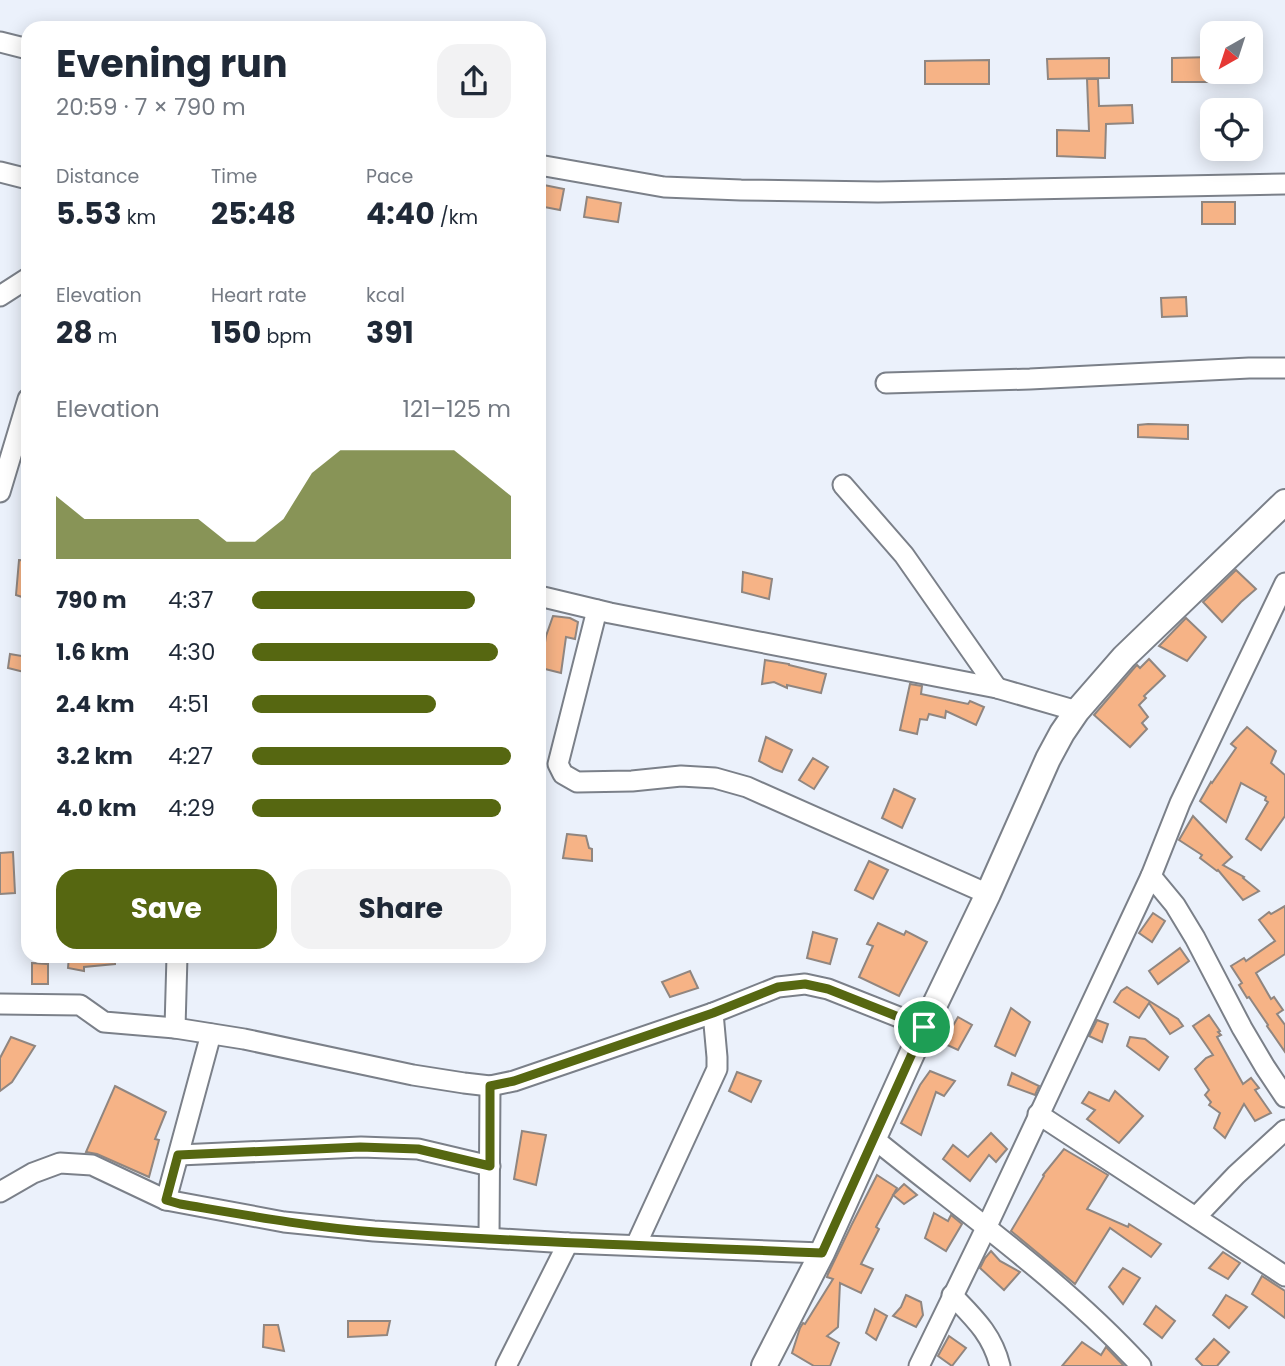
<!DOCTYPE html>
<meta charset="utf-8">
<style>
:root{--surface:#fff;--page:#f2f2f3;--text:#1f2937;--muted:#747a83;--accent:#566711}
body{margin:0;font-family:Poppins,sans-serif;background:var(--page);color:var(--text);height:100vh;display:flex;flex-direction:column;font-size:26px;white-space:nowrap}
*{box-sizing:border-box;margin:0}
p{font-size:23px;color:var(--muted)}
.icon{flex:none;width:38px;height:38px;fill:none;stroke:currentColor;stroke-width:2;stroke-linecap:round;stroke-linejoin:round}
.map{position:relative;flex:1;overflow:hidden}
.sheet{position:absolute;left:21px;top:21px;width:525px;height:942px;display:flex;flex-direction:column;background:var(--surface);border-radius:21px;box-shadow:0 4px 18px #0003}
.sheet>*{flex:none}
.needle{width:46px;rotate:219deg}
.controls{position:absolute;left:1200px;top:21px;display:grid;gap:14px}
.controls a{display:grid;place-items:center;width:63px;height:63px;border-radius:14px;background:var(--surface);box-shadow:0 4px 18px #0003;font-size:35px}
.pin{position:absolute;display:grid;place-items:center;width:60px;height:60px;color:#fff;margin:-30px;border:4px solid #fff;border-radius:50%;box-shadow:0 2px 7px #0007}
.round{display:grid;place-items:center;flex:none;width:74px;height:74px;border-radius:21px;background:var(--page)}
.head{display:flex;align-items:center;justify-content:space-between;height:119px;padding:0 35px}
h1{font-size:38px;font-weight:700;line-height:52px}
.stats{display:grid;grid-template-columns:repeat(3,1fr);gap:10px;height:119px;padding:7px 35px}
.stats div{display:grid;align-content:center}
.stats b{font-size:30px;font-weight:700}
.stats small{font-size:19px;font-weight:400}
.stats p{font-size:19px}
.chart{height:196px;padding:14px 35px}
.chart p{display:flex;justify-content:space-between}
.chart svg{width:100%;height:126px;margin-top:7px;fill:var(--accent);opacity:.7}
.button{display:flex;gap:14px;margin-top:auto;padding:14px 35px}
.button a{flex:1;height:80px;border-radius:21px;background:var(--accent);color:#fff;font-size:28px;font-weight:700;line-height:80px;text-align:center}
.button a+a{background:var(--page);color:var(--text)}
ul{padding:0 35px;list-style:none;font-size:23px}
li{display:grid;grid-template-columns:112px 84px 1fr;align-items:center;height:52px}
li i{height:18px;border-radius:9px;background:var(--accent)}
.map>svg:first-child{display:block}
</style>
<div class="map">
<svg width="1285" height="1366" viewBox="0 0 1285 1366">
<rect width="100%" height="100%" fill="#ebf1fb"/>
<g fill="#f6b386" stroke="#908680" stroke-width="2">
<path d="M 1213,57 L 1213,82 L 1172,82 L 1172,58 Z"/>
<path d="M 1109,58 L 1109,78 L 1048,79 L 1047,59 Z"/>
<path d="M 989,60 L 989,84 L 925,84 L 925,61 Z"/>
<path d="M 1087,79 L 1098,79 L 1099,106 L 1132,105 L 1133,123 L 1106,124 L 1105,158 L 1057,156 L 1057,130 L 1089,131 Z"/>
<path d="M 539,184 L 564,189 L 560,210 L 539,206 Z"/>
<path d="M 587,197 L 621,203 L 618,222 L 584,217 Z"/>
<rect x="1202" y="202" width="33" height="22"/>
<path d="M 1186,297 L 1187,316 L 1162,317 L 1161,298 Z"/>
<path d="M 1148,424 L 1188,425 L 1188,439 L 1138,437 L 1138,425 Z"/>
<path d="M 19,560 L 28,561 L 28,599 L 16,595 Z"/>
<path d="M 1236,570 L 1256,589 L 1241,602 L 1222,622 L 1203,602 Z"/>
<path d="M 743,572 L 772,579 L 769,599 L 742,592 Z"/>
<path d="M 553,616 L 570,618 L 578,622 L 575,639 L 566,637 L 561,673 L 541,668 L 546,636 Z"/>
<path d="M 1186,618 L 1206,637 L 1187,661 L 1159,646 Z"/>
<path d="M 10,654 L 28,657 L 28,673 L 8,668 Z"/>
<path d="M 1149,659 L 1165,676 L 1144,696 L 1146,698 L 1139,705 L 1148,717 L 1142,723 L 1147,729 L 1130,747 L 1094,715 L 1135,667 L 1137,665 L 1140,668 Z"/>
<path d="M 765,660 L 789,664 L 789,665 L 826,674 L 821,693 L 787,685 L 787,688 L 774,682 L 762,684 Z"/>
<path d="M 910,684 L 922,686 L 921,694 L 968,704 L 970,701 L 984,707 L 976,725 L 946,711 L 945,718 L 929,714 L 927,720 L 920,719 L 917,734 L 900,730 Z"/>
<path d="M 1247,727 L 1276,751 L 1271,763 L 1285,775 L 1285,816 L 1261,850 L 1246,839 L 1268,802 L 1265,800 L 1266,797 L 1241,783 L 1226,822 L 1200,801 L 1211,782 L 1212,783 L 1236,748 L 1231,744 Z"/>
<path d="M 766,737 L 792,750 L 782,772 L 774,769 L 759,761 Z"/>
<path d="M 813,758 L 828,767 L 814,789 L 799,780 Z"/>
<path d="M 894,789 L 915,799 L 902,828 L 882,818 Z"/>
<path d="M 1193,816 L 1232,857 L 1223,865 L 1244,877 L 1243,878 L 1259,891 L 1243,900 L 1218,870 L 1217,871 L 1200,858 L 1202,855 L 1179,840 Z"/>
<path d="M 567,834 L 586,836 L 589,848 L 592,849 L 592,861 L 563,858 Z"/>
<path d="M 13,852 L 15,893 L 0,894 L 0,853 Z"/>
<path d="M 869,861 L 888,870 L 873,899 L 855,890 Z"/>
<path d="M 1285,906 L 1285,954 L 1256,973 L 1271,999 L 1274,997 L 1283,1010 L 1277,1014 L 1285,1025 L 1285,1052 L 1267,1026 L 1268,1025 L 1249,997 L 1247,998 L 1239,985 L 1242,983 L 1231,966 L 1244,958 L 1246,961 L 1275,941 L 1259,920 L 1269,912 L 1271,914 Z"/>
<path d="M 1153,913 L 1165,921 L 1152,942 L 1139,933 Z"/>
<path d="M 878,923 L 904,935 L 906,931 L 927,942 L 899,996 L 859,977 L 873,946 L 867,944 Z"/>
<path d="M 813,932 L 837,939 L 830,964 L 807,958 Z"/>
<path d="M 1180,948 L 1189,961 L 1158,984 L 1149,971 Z"/>
<path d="M 69,956 L 115,956 L 115,964 L 84,967 L 84,971 L 68,968 Z"/>
<path d="M 32,963 L 48,964 L 48,984 L 32,984 Z"/>
<path d="M 690,971 L 698,988 L 670,997 L 662,982 Z"/>
<path d="M 1127,987 L 1178,1019 L 1183,1026 L 1170,1034 L 1149,1003 L 1139,1018 L 1114,1002 L 1121,991 Z"/>
<path d="M 1011,1008 L 1030,1022 L 1015,1056 L 995,1046 Z"/>
<path d="M 1209,1015 L 1220,1031 L 1218,1032 L 1221,1035 L 1217,1037 L 1243,1084 L 1251,1078 L 1259,1088 L 1255,1090 L 1271,1113 L 1255,1121 L 1244,1104 L 1225,1138 L 1214,1128 L 1220,1113 L 1209,1105 L 1211,1102 L 1205,1095 L 1209,1090 L 1195,1069 L 1206,1058 L 1213,1055 L 1193,1026 Z"/>
<path d="M 958,1017 L 972,1025 L 958,1050 L 943,1043 Z"/>
<path d="M 1097,1020 L 1108,1024 L 1102,1042 L 1089,1036 Z"/>
<path d="M 11,1037 L 35,1046 L 12,1082 L 0,1091 L 0,1058 Z"/>
<path d="M 1130,1037 L 1145,1039 L 1168,1057 L 1159,1070 L 1127,1046 Z"/>
<path d="M 930,1071 L 955,1081 L 944,1096 L 936,1092 L 921,1135 L 901,1123 L 920,1085 Z"/>
<path d="M 737,1072 L 761,1081 L 751,1102 L 729,1091 Z"/>
<path d="M 1012,1073 L 1039,1086 L 1035,1095 L 1008,1085 Z"/>
<path d="M 115,1086 L 166,1112 L 155,1139 L 159,1140 L 149,1177 L 97,1154 L 86,1152 Z"/>
<path d="M 1115,1091 L 1143,1116 L 1119,1143 L 1087,1119 L 1095,1110 L 1082,1103 L 1089,1092 L 1109,1101 Z"/>
<path d="M 522,1131 L 546,1135 L 536,1185 L 514,1179 Z"/>
<path d="M 991,1133 L 1007,1149 L 996,1162 L 989,1155 L 970,1181 L 943,1159 L 953,1145 L 968,1157 Z"/>
<path d="M 1064,1149 L 1108,1175 L 1087,1209 L 1128,1227 L 1129,1224 L 1161,1244 L 1151,1257 L 1110,1228 L 1075,1284 L 1011,1231 L 1044,1176 L 1043,1175 Z"/>
<path d="M 877,1175 L 897,1188 L 876,1227 L 879,1229 L 861,1264 L 873,1269 L 861,1293 L 840,1283 L 838,1327 L 827,1336 L 839,1343 L 830,1366 L 814,1366 L 792,1353 L 800,1328 L 803,1323 L 805,1324 L 833,1279 L 827,1277 L 828,1274 L 852,1224 Z"/>
<path d="M 904,1184 L 917,1195 L 904,1204 L 893,1195 Z"/>
<path d="M 934,1213 L 948,1221 L 951,1215 L 962,1224 L 946,1251 L 925,1238 Z"/>
<path d="M 991,1251 L 1000,1261 L 1020,1272 L 1004,1290 L 980,1268 L 985,1258 Z"/>
<path d="M 1223,1252 L 1240,1263 L 1228,1279 L 1209,1268 Z"/>
<path d="M 1123,1268 L 1140,1278 L 1123,1304 L 1109,1287 Z"/>
<path d="M 1262,1276 L 1285,1291 L 1285,1318 L 1252,1294 Z"/>
<path d="M 906,1295 L 921,1302 L 923,1315 L 916,1327 L 893,1316 L 901,1307 Z"/>
<path d="M 1226,1295 L 1247,1307 L 1229,1328 L 1213,1315 Z"/>
<path d="M 1156,1306 L 1175,1321 L 1162,1338 L 1144,1324 Z"/>
<path d="M 875,1309 L 887,1316 L 876,1340 L 866,1333 Z"/>
<path d="M 348,1321 L 390,1321 L 387,1335 L 348,1337 Z"/>
<path d="M 264,1325 L 278,1325 L 284,1351 L 263,1347 Z"/>
<path d="M 949,1336 L 966,1348 L 952,1366 L 938,1356 Z"/>
<path d="M 1214,1339 L 1229,1352 L 1217,1366 L 1203,1366 L 1196,1359 Z"/>
<path d="M 1082,1342 L 1101,1355 L 1106,1347 L 1124,1366 L 1062,1366 Z"/>
</g>
<g fill="none" stroke-linecap="round" stroke-linejoin="round">
<g stroke="#7b8089" stroke-width="23">
<g id="minor">
<path d="M 0,42 L 28,49"/>
<path d="M 539,165 L 664,187 L 741,190 L 878,192 L 1285,184"/>
<path d="M 0,172 L 28,179"/>
<path d="M 0,296 L 28,278"/>
<path d="M 886,383 L 1030,379 L 1249,368 L 1285,368"/>
<path d="M 843,485 L 904,555 L 997,688"/>
<path d="M 0,492 L 28,399"/>
<path d="M 539,596 L 610,613 L 997,688 L 1077,711"/>
<path d="M 597,610 L 558,764 L 563,774 L 577,782 L 632,781 L 681,776 L 715,778 L 747,787 L 988,894"/>
<path d="M 1151,876 L 1175,905 L 1195,938 L 1242,1028 L 1265,1067 L 1285,1097"/>
<path d="M 0,1004 L 80,1005 L 104,1022 L 175,1028 L 244,1039 L 413,1075 L 464,1083 L 490,1086 L 514,1081 L 713,1013 L 778,987 L 805,984 L 828,989 L 924,1027"/>
<path d="M 175,1028 L 177,956"/>
<path d="M 1038,1114 L 1285,1276"/>
<path d="M 873,1138 C 964,1212 1061,1279 1141,1366"/>
<path d="M 179,1155 L 361,1147 L 418,1149 L 490,1166"/>
<path d="M 0,1192 L 33,1173 L 60,1163 L 92,1165 L 166,1200 L 284,1222 L 374,1231 L 568,1243 L 822,1253"/>
<path d="M 166,1200 L 211,1034"/>
<path d="M 1196,1217 L 1236,1175 L 1285,1130"/>
<path d="M 489,1238 L 490,1086"/>
<path d="M 636,1245 L 717,1069 L 717,1057 L 713,1013"/>
<path d="M 952,1295 C 974,1318 992,1334 1000,1366"/>
<path d="M 506,1366 L 568,1243"/>
<path d="M 919,1366 L 987,1226 L 1151,876 L 1180,803 L 1285,583"/>
</g>
</g>
<g stroke="#7b8089" stroke-width="28">
<path id="major" d="M 764,1366 L 822,1253 L 924,1027 L 988,894 L 1048,759 L 1062,733 L 1077,711 L 1124,657 L 1285,502"/>
</g>
<use href="#minor" stroke="#fff" stroke-width="19"/>
<use href="#major" stroke="#fff" stroke-width="24"/>
</g>
<g fill="none" stroke-linecap="round" stroke-linejoin="round">
<g stroke="#fff" stroke-width="14">
<path id="route" d="M 805,984 L 828,989 L 924,1027 L 822,1253 C 673,1246 524,1243 375,1232 C 310,1227 245,1215 180,1204 L 166,1200 L 178,1155 L 360,1147 L 418,1149 L 490,1166 L 490,1086 L 514,1081 L 713,1013 L 778,987 Z"/>
</g>
<use href="#route" stroke="#566711" stroke-width="9"/>
</g>
</svg>
<div class="controls">
<a><svg class="needle" viewBox="-14 -14 28 28"><path d="M0-13l5 13h-10z" fill="#e53935"/><path d="M0 13l5-13h-10z" fill="#747a83"/></svg></a>
<a><svg class="icon" aria-label="locate" viewBox="0 0 24 24"><circle cx="12" cy="12" r="6"/><path d="M12 2v4M12 18v4M2 12h4M18 12h4"/></svg></a>
</div>
<div class="pin" style="left:924px;top:1027px;background:#1e9e55"><svg class="icon" aria-label="arrive" viewBox="0 0 24 24"><path d="M6 21V4h12l-3 4 3 4H6"/></svg></div>
<section class="sheet">
<div class="head"><div><h1>Evening run</h1><p>20:59 · 7 × 790 m</p></div><a class="round"><svg class="icon" aria-label="share" viewBox="0 0 24 24"><path d="M12 15V3M7 8l5-5 5 5M5 13v7h14v-7"/></svg></a></div>
<div class="stats">
<div><p>Distance</p><b>5.53<small> km</small></b></div>
<div><p>Time</p><b>25:48</b></div>
<div><p>Pace</p><b>4:40<small> /km</small></b></div>
</div>
<div class="stats">
<div><p>Elevation</p><b>28<small> m</small></b></div>
<div><p>Heart rate</p><b>150<small> bpm</small></b></div>
<div><p>kcal</p><b>391</b></div>
</div>
<div class="chart"><p><span>Elevation</span>121–125 m</p>
<svg viewBox="0 0 160 44" preserveAspectRatio="none"><path d="M0 44V22L10 30L20 30L30 30L40 30L50 30L60 38L70 38L80 30L90 14L100 6L110 6L120 6L130 6L140 6L150 14L160 22V44z"/></svg>
</div>
<ul>
<li><b>790 m</b>4:37<i style="width:86%"></i></li>
<li><b>1.6 km</b>4:30<i style="width:95%"></i></li>
<li><b>2.4 km</b>4:51<i style="width:71%"></i></li>
<li><b>3.2 km</b>4:27<i style="width:100%"></i></li>
<li><b>4.0 km</b>4:29<i style="width:96%"></i></li>
</ul>
<div class="button"><a>Save</a><a>Share</a></div>
</section>
</div>
